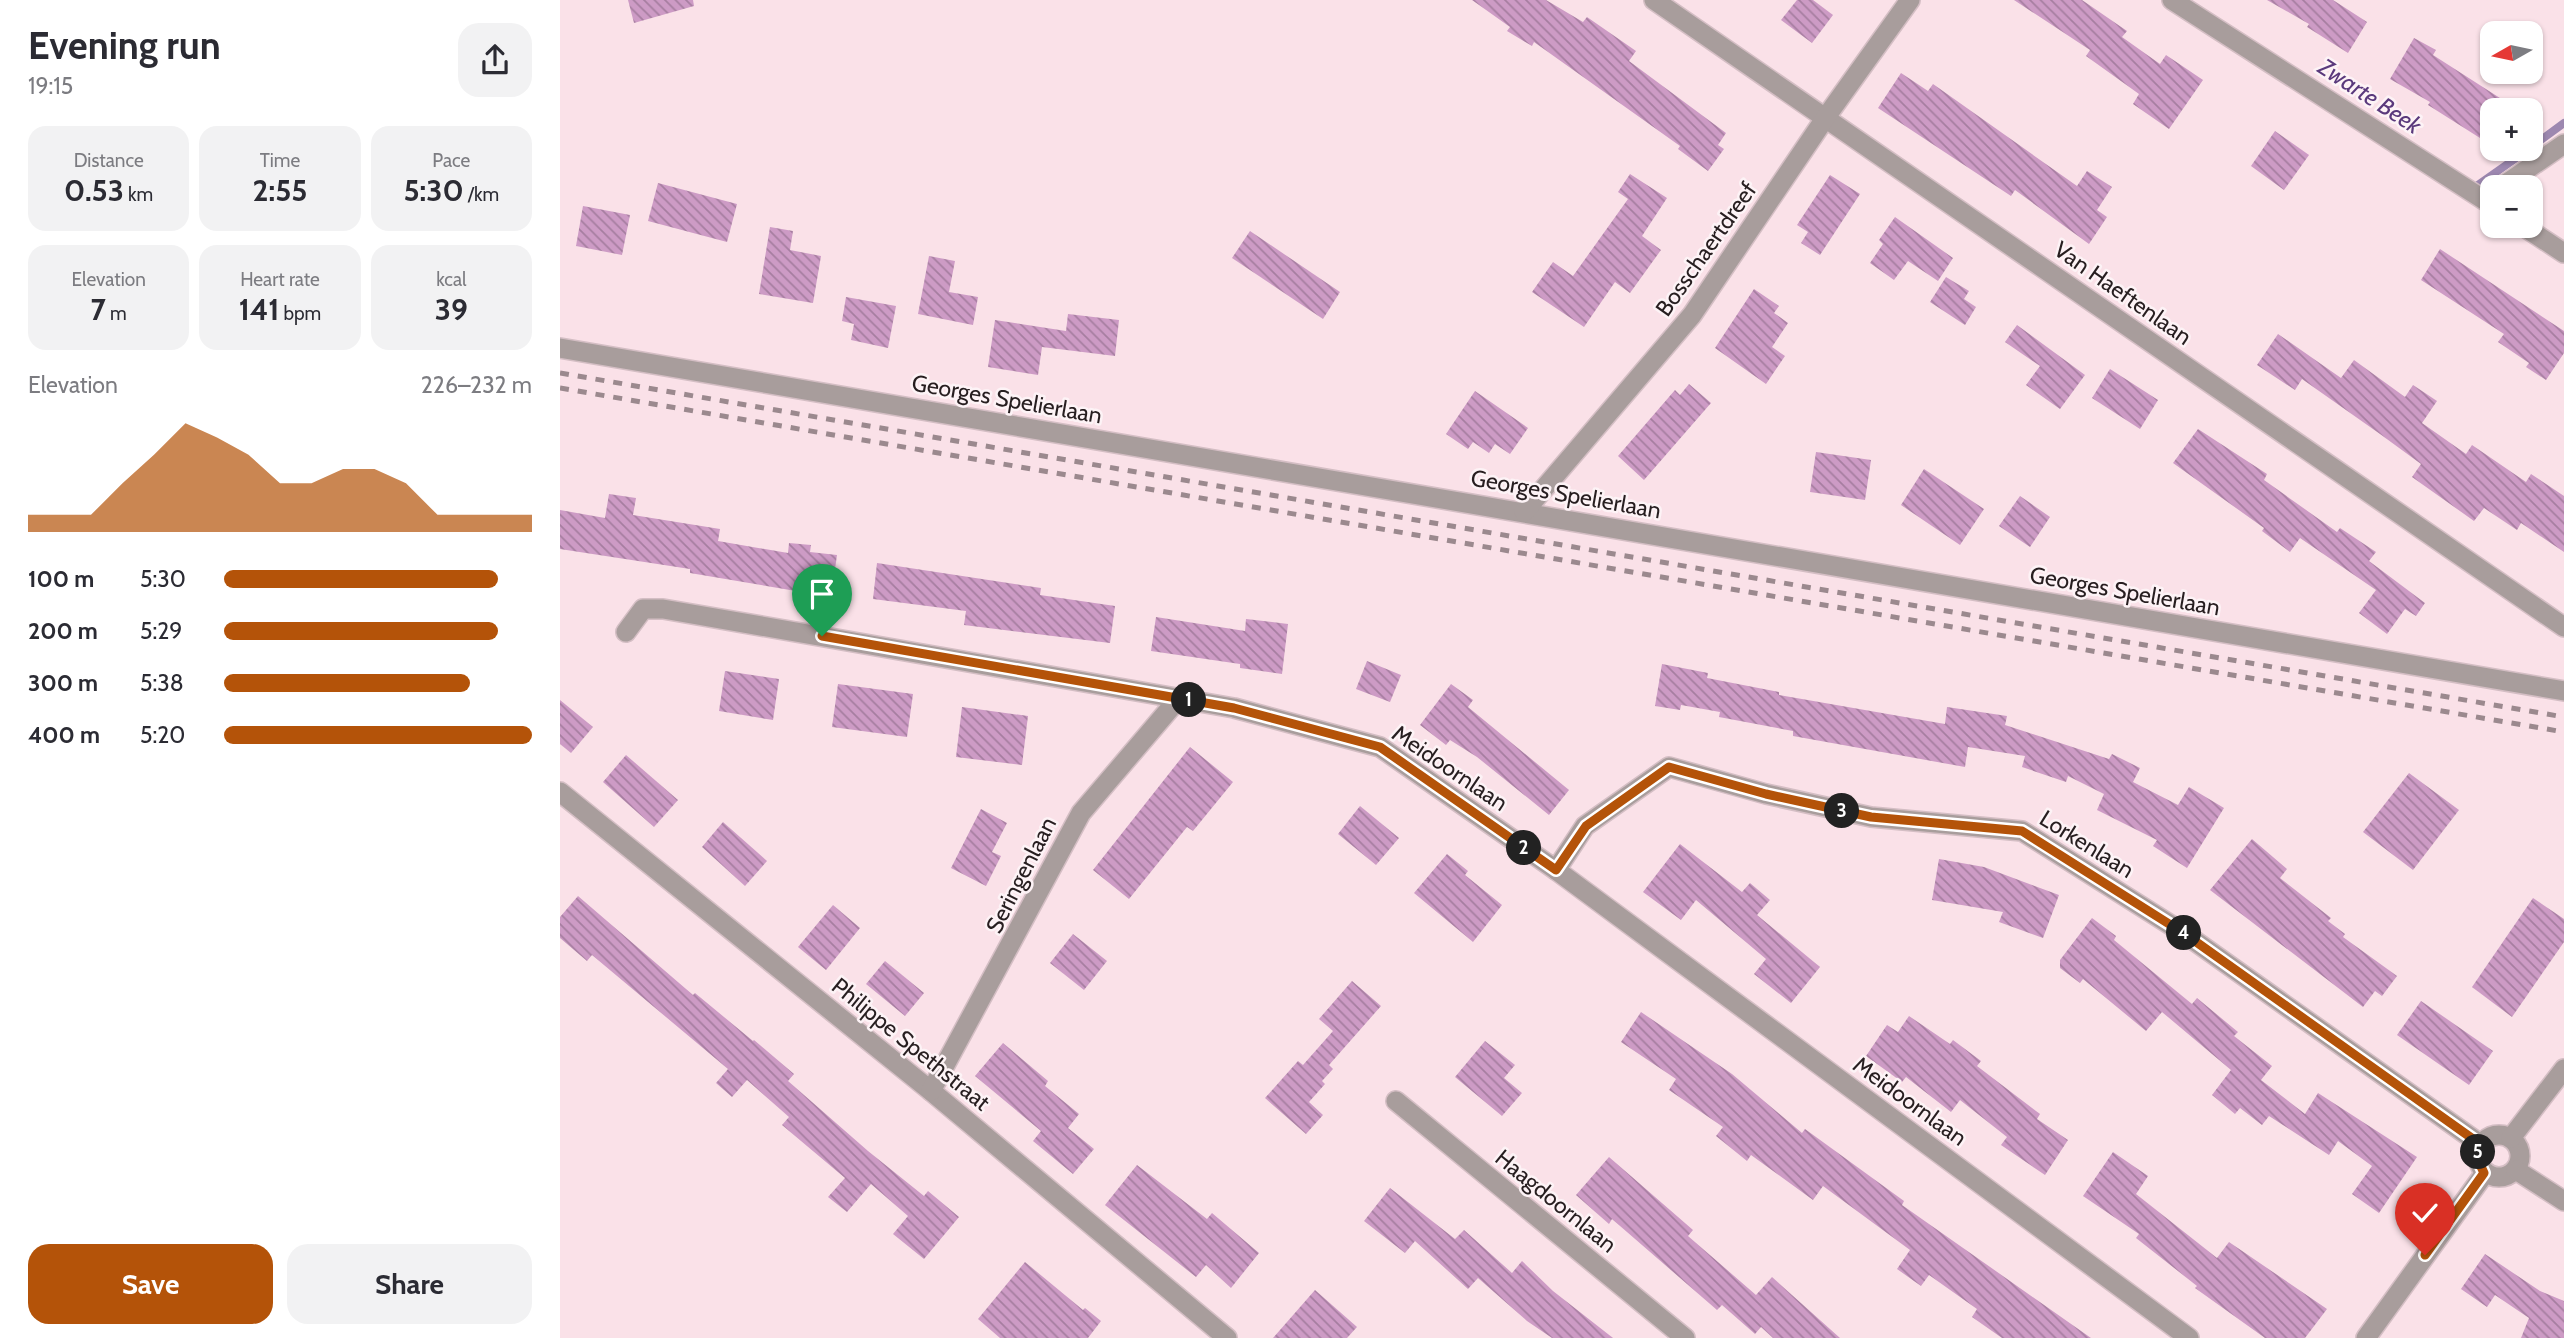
<!DOCTYPE html>
<meta charset="utf-8">
<style>
:root{--surface:#fff;--page:#f2f2f3;--text:#2b2b33;--muted:#7c7c81;--accent:#b45309}
body{margin:0;font-family:Cabin,sans-serif;background:var(--page);color:var(--text);height:100vh;display:flex;flex-direction:column;font-size:26px;white-space:nowrap}
*{box-sizing:border-box;margin:0}
p{font-size:23px;color:var(--muted)}
.icon{flex:none;width:38px;height:38px;fill:none;stroke:currentColor;stroke-width:2;stroke-linecap:round;stroke-linejoin:round}
.map{position:relative;flex:1;overflow:hidden}
.sheet{display:flex;flex-direction:column;background:var(--surface);width:560px}
.sheet>*{flex:none}
.needle{width:46px;rotate:261deg}
.buttons{position:absolute;left:1920px;top:21px;display:grid;gap:14px}
.buttons a{display:grid;place-items:center;width:63px;height:63px;border-radius:14px;background:var(--surface);box-shadow:0 2px 5px #0004;font-size:35px}
.pin{position:absolute;display:grid;place-items:center;width:60px;height:60px;color:#fff;margin:-72px -30px;border-radius:50% 50% 50% 0;rotate:-45deg;box-shadow:0 0 7px #0007}
.pin .icon{rotate:45deg}
.km{position:absolute;width:35px;height:35px;margin:-18px;border-radius:50%;background:#222;color:#fff;font-size:19px;line-height:35px;text-align:center}
.round{display:grid;place-items:center;flex:none;width:74px;height:74px;border-radius:21px;background:var(--page)}
.head{display:flex;align-items:center;justify-content:space-between;height:119px;padding:0 28px}
h1{font-size:38px;font-weight:800;line-height:52px}
.metrics{display:grid;grid-template-columns:repeat(3,1fr);gap:10px;height:119px;padding:7px 28px}
.metrics div{display:grid;align-content:center;border-radius:18px;background:var(--page);text-align:center}
.metrics b{font-size:30px;font-weight:800}
.metrics small{font-size:19px;font-weight:400}
.metrics p{font-size:19px}
.chart{height:196px;padding:14px 28px}
.chart p{display:flex;justify-content:space-between}
.chart svg{width:100%;height:126px;margin-top:7px;fill:var(--accent);opacity:.7}
.cta{display:flex;gap:14px;margin-top:auto;padding:14px 28px}
.cta a{flex:1;height:80px;border-radius:21px;background:var(--accent);color:#fff;font-size:28px;font-weight:800;line-height:80px;text-align:center}
.cta a+a{background:var(--page);color:var(--text)}
ul{padding:0 28px;list-style:none;font-size:23px}
li{display:grid;grid-template-columns:112px 84px 1fr;align-items:center;height:52px}
li i{height:18px;border-radius:9px;background:var(--accent)}
main{display:flex;flex:1;min-height:0}
.map>svg:first-child{display:block}
</style>
<main>
<section class="sheet">
<div class="head"><div><h1>Evening run</h1><p>19:15</p></div><a class="round"><svg class="icon" aria-label="share" viewBox="0 0 24 24"><path d="M12 15V3M7 8l5-5 5 5M5 13v7h14v-7"/></svg></a></div>
<div class="metrics">
<div><p>Distance</p><b>0.53<small> km</small></b></div>
<div><p>Time</p><b>2:55</b></div>
<div><p>Pace</p><b>5:30<small> /km</small></b></div>
</div>
<div class="metrics">
<div><p>Elevation</p><b>7<small> m</small></b></div>
<div><p>Heart rate</p><b>141<small> bpm</small></b></div>
<div><p>kcal</p><b>39</b></div>
</div>
<div class="chart"><p><span>Elevation</span>226–232 m</p>
<svg viewBox="0 0 160 44" preserveAspectRatio="none"><path d="M0 44V38L10 38L20 38L30 27L40 17L50 6L60 11L70 17L80 27L90 27L100 22L110 22L120 27L130 38L140 38L150 38L160 38V44z"/></svg>
</div>
<ul>
<li><b>100 m</b>5:30<i style="width:89%"></i></li>
<li><b>200 m</b>5:29<i style="width:89%"></i></li>
<li><b>300 m</b>5:38<i style="width:80%"></i></li>
<li><b>400 m</b>5:20<i style="width:100%"></i></li>
</ul>
<div class="cta"><a>Save</a><a>Share</a></div>
</section>
<div class="map">
<svg width="2004" height="1338" viewBox="0 0 2004 1338">
<defs>
<pattern id="building-back-hatch" width="6" height="6" patternUnits="userSpaceOnUse" patternTransform="scale(1.75)"><rect width="6" height="6" fill="#cd9bc5"/><path d="M-1 5l2 2M0 0l6 6M5-1l2 2" fill="none" stroke="#a67ea0"/></pattern>
</defs>
<rect width="100%" height="100%" fill="#fae1e8"/>
<g fill="none" stroke-linecap="round" stroke-linejoin="round">
<g stroke="#9d88b0" stroke-width="8">
<path d="M 1970,148 L 2004,123"/>
<path d="M 1910,184 L 1915,187 L 1969,149"/>
</g>
</g>
<g fill="url(#building-back-hatch)">
<path d="M 68,0 L 133,0 L 134,6 L 74,23 Z"/>
<path d="M 912,0 L 986,0 L 1023,22 L 1027,17 L 1076,51 L 1069,61 L 1166,133 L 1158,145 L 1164,149 L 1148,171 L 1118,149 L 1120,146 L 974,42 L 972,46 L 947,31 L 950,27 Z"/>
<path d="M 1237,0 L 1253,0 L 1273,15 L 1252,43 L 1221,20 Z"/>
<path d="M 1454,0 L 1522,0 L 1567,31 L 1562,37 L 1600,64 L 1606,55 L 1643,80 L 1609,129 L 1573,104 L 1579,94 L 1526,56 L 1530,50 Z"/>
<path d="M 1707,0 L 1773,0 L 1807,22 L 1788,53 L 1747,27 L 1749,24 Z"/>
<path d="M 1854,38 L 1876,50 L 1873,55 L 1943,100 L 1937,110 L 1932,110 L 1932,118 L 1920,138 L 1868,105 L 1870,102 L 1830,79 Z"/>
<path d="M 1341,73 L 1368,91 L 1373,84 L 1517,186 L 1527,171 L 1552,187 L 1537,210 L 1547,217 L 1529,244 L 1455,190 L 1451,196 L 1318,108 Z"/>
<path d="M 1715,131 L 1749,155 L 1724,190 L 1691,166 Z"/>
<path d="M 1070,174 L 1107,198 L 1082,236 L 1101,250 L 1070,293 L 1055,282 L 1024,327 L 972,292 L 993,262 L 1013,276 L 1068,199 L 1058,192 Z"/>
<path d="M 1270,175 L 1300,194 L 1260,255 L 1241,243 L 1248,232 L 1237,225 Z"/>
<path d="M 98,183 L 177,204 L 167,242 L 88,221 Z"/>
<path d="M 23,206 L 70,215 L 62,255 L 16,246 Z"/>
<path d="M 1335,217 L 1393,258 L 1378,281 L 1348,261 L 1334,280 L 1310,263 L 1323,244 L 1319,240 Z"/>
<path d="M 210,227 L 233,231 L 230,250 L 261,256 L 253,303 L 199,294 Z"/>
<path d="M 690,231 L 780,292 L 763,319 L 672,258 Z"/>
<path d="M 1880,249 L 2004,331 L 2004,353 L 1986,380 L 1966,367 L 1969,363 L 1938,342 L 1944,334 L 1861,280 Z"/>
<path d="M 369,256 L 395,261 L 389,292 L 418,297 L 413,325 L 358,314 Z"/>
<path d="M 1386,277 L 1409,291 L 1404,299 L 1416,307 L 1405,325 L 1370,302 Z"/>
<path d="M 1194,289 L 1219,306 L 1214,313 L 1228,323 L 1212,347 L 1225,356 L 1206,384 L 1155,348 Z"/>
<path d="M 286,297 L 336,306 L 328,348 L 291,340 L 294,324 L 282,321 Z"/>
<path d="M 508,314 L 559,320 L 555,356 L 482,347 L 478,375 L 428,367 L 435,320 L 506,331 Z"/>
<path d="M 1457,325 L 1525,375 L 1500,409 L 1466,385 L 1480,366 L 1445,342 Z"/>
<path d="M 1718,334 L 1781,378 L 1794,360 L 1845,397 L 1853,385 L 1877,401 L 1862,423 L 1906,454 L 1912,445 L 1966,482 L 1971,474 L 2004,496 L 2004,552 L 1961,523 L 1957,530 L 1924,508 L 1914,521 L 1852,477 L 1861,464 L 1820,434 L 1742,379 L 1735,390 L 1697,365 Z"/>
<path d="M 1550,369 L 1598,400 L 1580,429 L 1532,398 Z"/>
<path d="M 1129,384 L 1151,403 L 1084,480 L 1058,456 L 1115,390 L 1120,395 Z"/>
<path d="M 915,391 L 968,428 L 950,454 L 935,444 L 929,453 L 913,442 L 908,449 L 886,434 Z"/>
<path d="M 1638,429 L 1707,474 L 1704,480 L 1777,532 L 1780,528 L 1816,552 L 1809,561 L 1865,603 L 1856,616 L 1845,609 L 1827,634 L 1799,613 L 1816,590 L 1740,538 L 1730,552 L 1702,531 L 1704,528 L 1613,463 Z"/>
<path d="M 1256,452 L 1311,460 L 1305,500 L 1250,492 Z"/>
<path d="M 1364,469 L 1424,509 L 1400,545 L 1341,505 Z"/>
<path d="M 49,494 L 76,498 L 73,515 L 160,529 L 158,541 L 228,553 L 229,543 L 251,545 L 250,552 L 277,555 L 271,597 L 130,573 L 130,569 L 0,549 L 0,510 L 45,518 Z"/>
<path d="M 1460,496 L 1490,517 L 1470,547 L 1439,526 Z"/>
<path d="M 317,563 L 481,588 L 480,595 L 555,606 L 550,643 L 404,625 L 406,611 L 313,599 Z"/>
<path d="M 596,617 L 685,631 L 686,619 L 728,624 L 722,674 L 680,668 L 680,664 L 591,651 Z"/>
<path d="M 807,661 L 841,675 L 830,702 L 796,689 Z"/>
<path d="M 1102,664 L 1148,673 L 1147,678 L 1219,692 L 1219,695 L 1385,724 L 1387,707 L 1447,716 L 1445,725 L 1549,759 L 1552,754 L 1580,768 L 1573,782 L 1618,805 L 1629,787 L 1664,808 L 1627,868 L 1593,846 L 1597,840 L 1537,810 L 1544,794 L 1508,776 L 1506,782 L 1462,767 L 1465,756 L 1408,747 L 1405,767 L 1233,736 L 1233,731 L 1159,717 L 1160,712 L 1121,705 L 1120,710 L 1095,706 Z"/>
<path d="M 165,671 L 219,679 L 213,720 L 159,711 Z"/>
<path d="M 278,684 L 353,694 L 347,737 L 272,727 Z"/>
<path d="M 891,684 L 913,700 L 908,707 L 1009,790 L 989,815 L 917,757 L 890,740 L 886,745 L 860,725 Z"/>
<path d="M 0,700 L 33,727 L 11,753 L 0,744 Z"/>
<path d="M 402,707 L 468,716 L 462,765 L 396,757 Z"/>
<path d="M 630,747 L 673,782 L 633,831 L 627,827 L 569,899 L 533,870 Z"/>
<path d="M 66,755 L 118,800 L 94,827 L 43,782 Z"/>
<path d="M 1849,773 L 1899,810 L 1853,870 L 1803,832 Z"/>
<path d="M 800,806 L 839,838 L 816,865 L 778,834 Z"/>
<path d="M 421,809 L 447,823 L 432,852 L 441,856 L 426,886 L 391,868 Z"/>
<path d="M 163,822 L 207,861 L 185,886 L 142,847 Z"/>
<path d="M 1692,839 L 1727,869 L 1720,878 L 1771,918 L 1768,921 L 1785,934 L 1783,937 L 1837,976 L 1822,996 L 1815,991 L 1803,1007 L 1650,890 Z"/>
<path d="M 1120,844 L 1182,892 L 1190,883 L 1210,900 L 1197,915 L 1260,967 L 1231,1003 L 1194,974 L 1206,959 L 1136,900 L 1121,920 L 1083,892 Z"/>
<path d="M 887,854 L 908,871 L 905,875 L 942,905 L 913,942 L 854,893 Z"/>
<path d="M 1379,859 L 1424,867 L 1499,895 L 1483,938 L 1439,922 L 1443,912 L 1372,900 Z"/>
<path d="M 18,896 L 133,995 L 135,993 L 193,1041 L 194,1040 L 234,1074 L 228,1081 L 308,1151 L 364,1196 L 368,1191 L 399,1217 L 364,1259 L 333,1234 L 348,1216 L 311,1184 L 287,1212 L 268,1197 L 285,1178 L 222,1125 L 229,1117 L 187,1080 L 172,1097 L 156,1083 L 168,1069 L 32,955 L 27,961 L 0,938 L 0,917 Z"/>
<path d="M 1973,898 L 2004,919 L 2004,942 L 1952,1017 L 1912,987 Z"/>
<path d="M 273,905 L 300,928 L 266,970 L 238,947 Z"/>
<path d="M 1532,918 L 1556,936 L 1554,940 L 1632,1004 L 1637,998 L 1678,1032 L 1674,1036 L 1712,1066 L 1701,1080 L 1745,1114 L 1758,1093 L 1857,1157 L 1819,1213 L 1792,1194 L 1812,1166 L 1778,1141 L 1769,1155 L 1709,1116 L 1702,1125 L 1680,1108 L 1675,1114 L 1652,1095 L 1671,1070 L 1602,1012 L 1586,1031 L 1523,979 L 1520,983 L 1500,968 L 1500,960 Z"/>
<path d="M 513,934 L 547,961 L 524,990 L 490,963 Z"/>
<path d="M 325,961 L 364,993 L 345,1016 L 306,984 Z"/>
<path d="M 792,981 L 821,1006 L 769,1065 L 773,1069 L 762,1081 L 765,1084 L 749,1102 L 763,1115 L 746,1134 L 705,1098 L 738,1061 L 743,1065 L 773,1031 L 759,1019 Z"/>
<path d="M 1861,1001 L 1933,1051 L 1909,1085 L 1837,1035 Z"/>
<path d="M 1081,1012 L 1172,1074 L 1242,1133 L 1245,1129 L 1344,1201 L 1342,1205 L 1531,1338 L 1442,1338 L 1412,1317 L 1417,1309 L 1369,1275 L 1361,1286 L 1337,1269 L 1350,1250 L 1263,1186 L 1253,1200 L 1191,1155 L 1187,1161 L 1156,1136 L 1163,1127 L 1109,1090 L 1116,1079 L 1061,1042 Z"/>
<path d="M 1349,1016 L 1390,1044 L 1393,1040 L 1421,1061 L 1417,1066 L 1480,1114 L 1477,1119 L 1508,1140 L 1485,1175 L 1441,1145 L 1447,1137 L 1400,1100 L 1391,1112 L 1346,1077 L 1342,1082 L 1306,1056 L 1327,1025 L 1338,1032 Z"/>
<path d="M 925,1041 L 955,1065 L 944,1078 L 962,1093 L 942,1116 L 895,1077 Z"/>
<path d="M 443,1043 L 488,1081 L 485,1086 L 519,1114 L 508,1128 L 534,1149 L 513,1174 L 473,1141 L 481,1131 L 415,1076 Z"/>
<path d="M 1553,1152 L 1588,1176 L 1576,1194 L 1657,1258 L 1669,1242 L 1767,1309 L 1745,1338 L 1705,1338 L 1635,1288 L 1637,1286 L 1576,1238 L 1579,1234 L 1523,1196 Z"/>
<path d="M 1049,1157 L 1133,1230 L 1128,1236 L 1196,1295 L 1212,1277 L 1280,1338 L 1213,1338 L 1201,1327 L 1195,1334 L 1162,1305 L 1157,1310 L 1052,1219 L 1049,1224 L 1016,1195 Z"/>
<path d="M 577,1165 L 647,1219 L 652,1213 L 699,1253 L 671,1288 L 646,1265 L 636,1277 L 545,1205 Z"/>
<path d="M 830,1188 L 895,1239 L 904,1230 L 952,1273 L 962,1261 L 993,1291 L 1053,1338 L 992,1338 L 967,1321 L 918,1278 L 908,1289 L 855,1241 L 845,1253 L 804,1221 Z"/>
<path d="M 1925,1254 L 1980,1291 L 2004,1301 L 2004,1338 L 1961,1338 L 1969,1318 L 1935,1295 L 1927,1307 L 1901,1289 Z"/>
<path d="M 465,1262 L 523,1310 L 525,1308 L 541,1321 L 528,1338 L 440,1338 L 418,1319 Z"/>
<path d="M 755,1290 L 797,1327 L 787,1338 L 713,1338 Z"/>
</g>
<g fill="none" stroke-linecap="round" stroke-linejoin="round">
<g stroke="#d4bec4" stroke-width="22">
<g id="minor">
<path d="M 1094,0 L 2004,627"/>
<path d="M 1941,187 L 2004,144"/>
<path d="M 0,348 L 2004,691"/>
<path d="M 964,512 L 1132,315 L 1266,117 L 1350,0"/>
<path d="M 66,632 L 83,609 L 103,609 L 674,708 L 820,747 L 996,870 L 1629,1338"/>
<path d="M 0,792 L 371,1091 L 667,1338"/>
<path d="M 996,870 L 1025,826 L 1109,767 L 1206,794 L 1311,817 L 1462,831 L 1625,934 L 1920,1144"/>
<path d="M 371,1091 L 521,813 L 619,698"/>
<path d="M 836,1101 L 1125,1338"/>
<circle cx="1939" cy="1156" r="21"/>
<path d="M 1951,1138 L 2004,1069"/>
<path d="M 1956,1170 L 2004,1201"/>
<path d="M 1806,1338 L 1925,1173"/>
</g>
</g>
<g stroke="#d4bec4" stroke-width="22">
<g id="tertiary">
<path d="M 1612,0 L 1932,205"/>
<path d="M 1963,226 L 2004,253"/>
</g>
</g>
<use href="#minor" stroke="#a89d9c" stroke-width="19"/>
<use href="#tertiary" stroke="#a89d9c" stroke-width="19"/>
<g stroke="#9b898e" stroke-width="5" stroke-dasharray="9 9" stroke-linecap="butt">
<path d="M 0,373 L 2004,717"/>
<path d="M 0,388 L 2004,732"/>
</g>
</g>
<g fill="none" stroke-linecap="round" stroke-linejoin="round">
<g stroke="#fff" stroke-width="14">
<path id="route" d="M 262,636 L 674,708 L 820,747 L 996,870 L 1026,826 L 1109,767 L 1206,794 L 1311,817 L 1462,831 L 1625,934 L 1920,1144 L 1917,1158 L 1924,1173 L 1865,1255"/>
</g>
<use href="#route" stroke="#b45309" stroke-width="9"/>
</g>
<g text-anchor="middle" dominant-baseline="central" stroke-width="5" stroke-linejoin="round" paint-order="stroke">
<g font-size="23" fill="#271e20" stroke="#fdf3f6">
<text transform="translate(1146 249) rotate(-55)">Bosschaertdreef</text>
<text transform="translate(1563 293) rotate(35)">Van Haeftenlaan</text>
<text transform="translate(447 399) rotate(10)">Georges Spelierlaan</text>
<text transform="translate(1006 494) rotate(10)">Georges Spelierlaan</text>
<text transform="translate(1565 591) rotate(10)">Georges Spelierlaan</text>
<text transform="translate(890 768) rotate(34)">Meidoornlaan</text>
<text transform="translate(1527 844) rotate(32)">Lorkenlaan</text>
<text transform="translate(461 875) rotate(-63)">Seringenlaan</text>
<text transform="translate(351 1044) rotate(39)">Philippe Spethstraat</text>
<text transform="translate(1350 1101) rotate(36)">Meidoornlaan</text>
<text transform="translate(996 1201) rotate(39)">Haagdoornlaan</text>
</g>
<g font-size="24" font-style="italic" fill="#5a397c" stroke="#fdf3f6">
<text transform="translate(1810 96) rotate(33)">Zwarte Beek</text>
</g>
</g>
</svg>
<div class="buttons">
<a><svg class="needle" viewBox="-14 -14 28 28"><path d="M0-13l5 13h-10z" fill="#e53935"/><path d="M0 13l5-13h-10z" fill="#7c7c81"/></svg></a>
<a>+</a>
<a>−</a>
</div>
<div class="pin" style="left:262px;top:636px;background:#1e9e55"><svg class="icon" aria-label="arrive" viewBox="0 0 24 24"><path d="M6 21V4h12l-3 4 3 4H6"/></svg></div>
<div class="pin" style="left:1865px;top:1255px;background:#d93025"><svg class="icon" aria-label="check" viewBox="0 0 24 24"><path d="M5 12l5 5 9-10"/></svg></div>
<b class="km" style="left:629px;top:700px">1</b>
<b class="km" style="left:964px;top:848px">2</b>
<b class="km" style="left:1282px;top:811px">3</b>
<b class="km" style="left:1624px;top:933px">4</b>
<b class="km" style="left:1918px;top:1152px">5</b>
</div>
</main>
